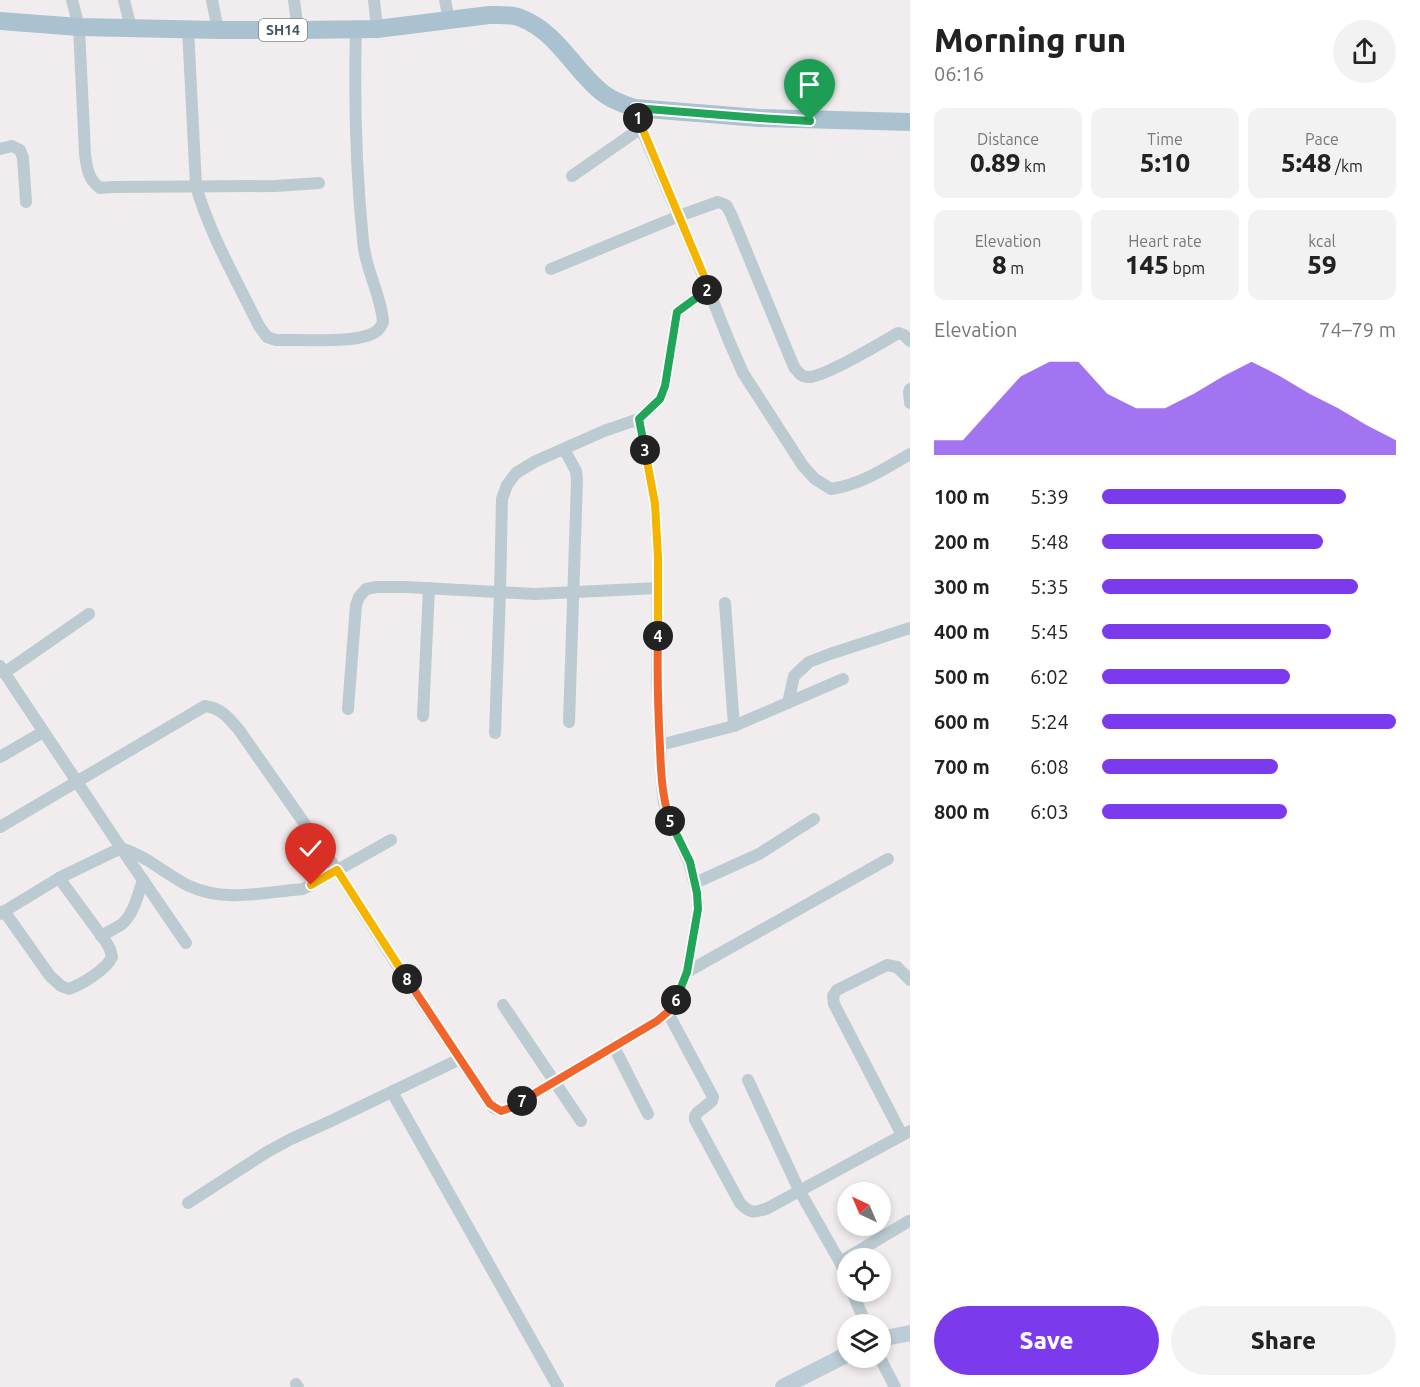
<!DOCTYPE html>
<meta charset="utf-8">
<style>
:root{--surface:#fff;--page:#f2f2f2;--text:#222;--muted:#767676;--accent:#7c3aed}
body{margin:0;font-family:Ubuntu,sans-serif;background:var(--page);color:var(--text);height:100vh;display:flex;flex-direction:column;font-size:22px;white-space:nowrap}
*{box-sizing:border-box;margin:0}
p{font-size:20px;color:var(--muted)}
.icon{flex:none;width:33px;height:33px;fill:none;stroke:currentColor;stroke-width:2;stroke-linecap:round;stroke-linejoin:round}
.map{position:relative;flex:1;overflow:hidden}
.sheet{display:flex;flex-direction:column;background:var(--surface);width:510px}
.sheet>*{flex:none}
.needle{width:39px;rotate:316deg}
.fabs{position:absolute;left:837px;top:1182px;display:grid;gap:12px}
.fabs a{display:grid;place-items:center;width:54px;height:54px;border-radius:50%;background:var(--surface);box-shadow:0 3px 9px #0003;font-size:30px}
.pin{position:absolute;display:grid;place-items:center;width:51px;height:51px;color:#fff;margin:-62px -26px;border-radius:50% 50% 50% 0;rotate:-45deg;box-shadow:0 0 6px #0007}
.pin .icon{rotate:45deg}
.km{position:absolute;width:30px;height:30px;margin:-15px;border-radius:50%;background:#222;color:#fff;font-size:16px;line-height:30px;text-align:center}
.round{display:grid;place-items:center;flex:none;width:63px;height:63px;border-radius:32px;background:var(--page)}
.head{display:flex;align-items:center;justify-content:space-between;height:102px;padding:0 24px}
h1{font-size:33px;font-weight:800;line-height:45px}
.metrics{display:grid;grid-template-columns:repeat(3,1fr);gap:9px;height:102px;padding:6px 24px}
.metrics div{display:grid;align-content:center;border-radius:12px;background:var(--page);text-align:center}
.metrics b{font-size:26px;font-weight:800}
.metrics small{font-size:16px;font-weight:400}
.metrics p{font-size:16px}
.chart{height:168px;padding:12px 24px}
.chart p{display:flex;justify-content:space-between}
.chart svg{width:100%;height:108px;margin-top:6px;fill:var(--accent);opacity:.7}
.action{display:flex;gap:12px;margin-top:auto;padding:12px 24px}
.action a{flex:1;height:69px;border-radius:36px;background:var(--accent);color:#fff;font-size:24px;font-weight:800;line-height:69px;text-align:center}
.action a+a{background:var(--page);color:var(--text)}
ul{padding:0 24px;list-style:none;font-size:20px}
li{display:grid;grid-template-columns:96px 72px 1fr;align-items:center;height:45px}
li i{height:15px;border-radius:8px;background:var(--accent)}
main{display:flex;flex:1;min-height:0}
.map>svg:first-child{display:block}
</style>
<main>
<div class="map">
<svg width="910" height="1387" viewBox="0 0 910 1387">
<rect width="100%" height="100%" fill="#f1edee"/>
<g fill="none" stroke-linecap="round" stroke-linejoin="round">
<g stroke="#bccbd2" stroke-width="12">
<path d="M 72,0 L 79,27 L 85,154 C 87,169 88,179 100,188 L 113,187 L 275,186 L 319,183"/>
<path d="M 124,0 L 131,28"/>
<path d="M 212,0 L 218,30"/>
<path d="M 294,0 L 298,30"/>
<path d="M 374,0 L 377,29"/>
<path d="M 445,0 L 449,20"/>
<path d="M 188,29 L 196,186 C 210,235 237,281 259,326 L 267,337 L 276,340 C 299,339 362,345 378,330 C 381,327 382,324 383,322 C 381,294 365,269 363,241 C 356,171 354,100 356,29"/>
<path d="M 635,108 L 641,128 L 690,243 L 729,341 L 743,373 L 803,466 L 815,479 L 831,489 C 862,484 884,469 910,454"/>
<path d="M 0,149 L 12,146 L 20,150 L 23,158 L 26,202"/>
<path d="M 572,176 L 641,128"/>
<path d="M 551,269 L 679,216 L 718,202 L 726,205 L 731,214 L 794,367 C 798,372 801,377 808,377 C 822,378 883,342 898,333 L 904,335 L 910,341"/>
<path d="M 910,389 L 909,392 L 910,403"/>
<path d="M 564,449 L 576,471 L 577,480 L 569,722"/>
<path d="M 725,603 L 734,726"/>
<path d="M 0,666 L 121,848 L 186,943"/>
<path d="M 4,673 L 89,614"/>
<path d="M 788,703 L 794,676 L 809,662 L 830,654 L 910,628"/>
<path d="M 348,709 L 356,605 L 359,597 L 366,589 L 376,587 L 406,587 L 535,594 L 658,588"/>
<path d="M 423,716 L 429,588"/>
<path d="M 495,733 L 500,592 L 502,499 L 507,485 L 516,473 L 536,461 L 604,431 L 639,419 L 660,399 L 665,386 L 677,312 L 709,288"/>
<path d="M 660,745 L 734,726 L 843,679"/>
<path d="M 0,757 L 43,732"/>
<path d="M 0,827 L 205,706 C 221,708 229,718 239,730 L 337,870 L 397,965 L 490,1104 L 494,1108 L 501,1111 L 510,1108 L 657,1021 L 670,1010 L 675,1003 L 687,972 L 698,909 L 697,893 L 689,862 L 670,820 L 664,803 L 662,786 L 657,678 L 658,557 L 655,504 L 639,419"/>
<path d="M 695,883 L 759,854 L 814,819"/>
<path d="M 4,911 L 50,976 L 61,986 L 69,989 C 82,984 106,970 112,957 L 110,949 L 106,942 L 59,878"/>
<path d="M 0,914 L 59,878 L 121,848 C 147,856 165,874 189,886 C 227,903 263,892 303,889 L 311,885 L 391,840"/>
<path d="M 101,936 C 108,932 116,928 122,924 C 134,914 138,894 143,880"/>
<path d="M 687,972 L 888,859"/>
<path d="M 503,1005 L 581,1121"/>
<path d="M 668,1013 L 713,1097 L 712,1101 L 697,1113 L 695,1116 L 695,1120 L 740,1203 C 750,1214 754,1213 768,1208 L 910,1131"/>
<path d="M 614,1047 L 648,1114"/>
<path d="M 748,1080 L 799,1190 L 840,1262 L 848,1281"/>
<path d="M 392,1092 L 558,1387"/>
<path d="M 902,1135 L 834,1004 L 833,996 L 837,990 L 887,965 L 897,967 L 910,980"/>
<path d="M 188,1203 L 267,1152 L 291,1139 L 331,1121 L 460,1059"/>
<path d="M 840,1262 L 909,1221"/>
<path d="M 852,1292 L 866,1324"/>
<path d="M 880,1358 L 895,1387"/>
<path d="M 296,1384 L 298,1387"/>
</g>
<g stroke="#bccdd7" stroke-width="16">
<path d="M 880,1339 L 910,1333"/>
<path d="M 783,1387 L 848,1354"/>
</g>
<path stroke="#aac2d0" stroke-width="18" d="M 0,21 L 79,27 L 218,30 L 298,30 L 377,29 L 489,15 C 499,15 511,14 521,18 C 555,31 572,66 598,89 C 608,99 622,104 635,108 L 759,118 L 910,122"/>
</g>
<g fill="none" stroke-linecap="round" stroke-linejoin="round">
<g stroke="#fff" stroke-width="12">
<path id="split-1" d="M 638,118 L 635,108 L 759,118 L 810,121"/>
</g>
<g stroke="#fff" stroke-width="12">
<path id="split-2" d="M 638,118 L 709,288 L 707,290"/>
</g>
<g stroke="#fff" stroke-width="12">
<path id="split-3" d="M 645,450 L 639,419 L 660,399 L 665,386 L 677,312 L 707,290"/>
</g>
<g stroke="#fff" stroke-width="12">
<path id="split-4" d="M 645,450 L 655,504 L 658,557 L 658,636"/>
</g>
<g stroke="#fff" stroke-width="12">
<path id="split-5" d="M 658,636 C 657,673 658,710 660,748 C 661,773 662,797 670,821"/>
</g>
<g stroke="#fff" stroke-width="12">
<path id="split-6" d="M 670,821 L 690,862 L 697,893 L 698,909 L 687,972 L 676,1000"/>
</g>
<g stroke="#fff" stroke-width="12">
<path id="split-7" d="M 522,1101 L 657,1021 L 670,1010 L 676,1000"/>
</g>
<g stroke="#fff" stroke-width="12">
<path id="split-8" d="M 407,979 L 490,1104 L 501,1111 L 510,1108 L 522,1101"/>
</g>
<g stroke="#fff" stroke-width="12">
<path id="split-9" d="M 311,885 L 337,870 L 407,979"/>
</g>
<use href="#split-1" stroke="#22a559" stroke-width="8"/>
<use href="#split-2" stroke="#f5b400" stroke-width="8"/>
<use href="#split-3" stroke="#22a559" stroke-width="8"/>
<use href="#split-4" stroke="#f5b400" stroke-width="8"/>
<use href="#split-5" stroke="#f0652b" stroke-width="8"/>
<use href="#split-6" stroke="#22a559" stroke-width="8"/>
<use href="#split-7" stroke="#f0652b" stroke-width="8"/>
<use href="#split-8" stroke="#f0652b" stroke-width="8"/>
<use href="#split-9" stroke="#f5b400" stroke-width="8"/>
</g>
<g text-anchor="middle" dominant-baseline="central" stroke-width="4.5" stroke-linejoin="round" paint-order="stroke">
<rect fill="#fff" stroke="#7c888e" stroke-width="1.5" x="259" y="19" width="48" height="22" rx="4.5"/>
<g font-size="14" font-weight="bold" fill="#44555d">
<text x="283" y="30">SH14</text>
</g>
</g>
</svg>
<div class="fabs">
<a><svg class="needle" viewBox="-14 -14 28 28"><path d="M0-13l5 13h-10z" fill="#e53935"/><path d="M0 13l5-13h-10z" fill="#767676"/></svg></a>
<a><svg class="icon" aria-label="locate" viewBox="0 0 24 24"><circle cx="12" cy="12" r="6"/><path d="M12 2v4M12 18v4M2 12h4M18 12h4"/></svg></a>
<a><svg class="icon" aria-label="layers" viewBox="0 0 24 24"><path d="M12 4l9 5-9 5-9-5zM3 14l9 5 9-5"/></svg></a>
</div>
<div class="pin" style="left:810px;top:121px;background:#1e9e55"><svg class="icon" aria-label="arrive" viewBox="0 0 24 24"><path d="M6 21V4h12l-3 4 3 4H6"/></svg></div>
<div class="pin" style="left:311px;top:885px;background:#d93025"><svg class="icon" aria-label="check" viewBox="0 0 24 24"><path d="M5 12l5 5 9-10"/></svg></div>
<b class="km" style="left:638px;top:118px">1</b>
<b class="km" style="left:707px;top:290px">2</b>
<b class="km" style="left:645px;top:450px">3</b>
<b class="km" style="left:658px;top:636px">4</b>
<b class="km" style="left:670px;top:821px">5</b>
<b class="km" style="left:676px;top:1000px">6</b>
<b class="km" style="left:522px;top:1101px">7</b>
<b class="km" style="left:407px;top:979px">8</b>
</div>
<section class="sheet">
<div class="head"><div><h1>Morning run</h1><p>06:16</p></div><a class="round"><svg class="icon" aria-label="share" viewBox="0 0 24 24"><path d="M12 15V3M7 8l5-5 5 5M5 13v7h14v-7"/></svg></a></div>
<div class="metrics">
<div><p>Distance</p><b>0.89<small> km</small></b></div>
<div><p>Time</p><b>5:10</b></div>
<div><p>Pace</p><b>5:48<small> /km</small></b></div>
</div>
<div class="metrics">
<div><p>Elevation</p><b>8<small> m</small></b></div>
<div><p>Heart rate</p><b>145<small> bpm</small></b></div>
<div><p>kcal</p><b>59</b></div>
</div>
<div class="chart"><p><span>Elevation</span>74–79 m</p>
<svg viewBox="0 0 160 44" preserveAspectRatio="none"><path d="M0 44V38L10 38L20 25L30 12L40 6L50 6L60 19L70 25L80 25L90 19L100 12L110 6L120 12L130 19L140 25L150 32L160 38V44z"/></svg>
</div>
<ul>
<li><b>100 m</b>5:39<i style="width:83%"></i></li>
<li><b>200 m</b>5:48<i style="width:75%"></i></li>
<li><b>300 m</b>5:35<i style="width:87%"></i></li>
<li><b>400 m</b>5:45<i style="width:78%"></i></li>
<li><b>500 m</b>6:02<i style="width:64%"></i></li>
<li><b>600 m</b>5:24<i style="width:100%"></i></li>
<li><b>700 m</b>6:08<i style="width:60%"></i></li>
<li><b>800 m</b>6:03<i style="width:63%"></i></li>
</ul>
<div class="action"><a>Save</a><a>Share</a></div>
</section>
</main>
